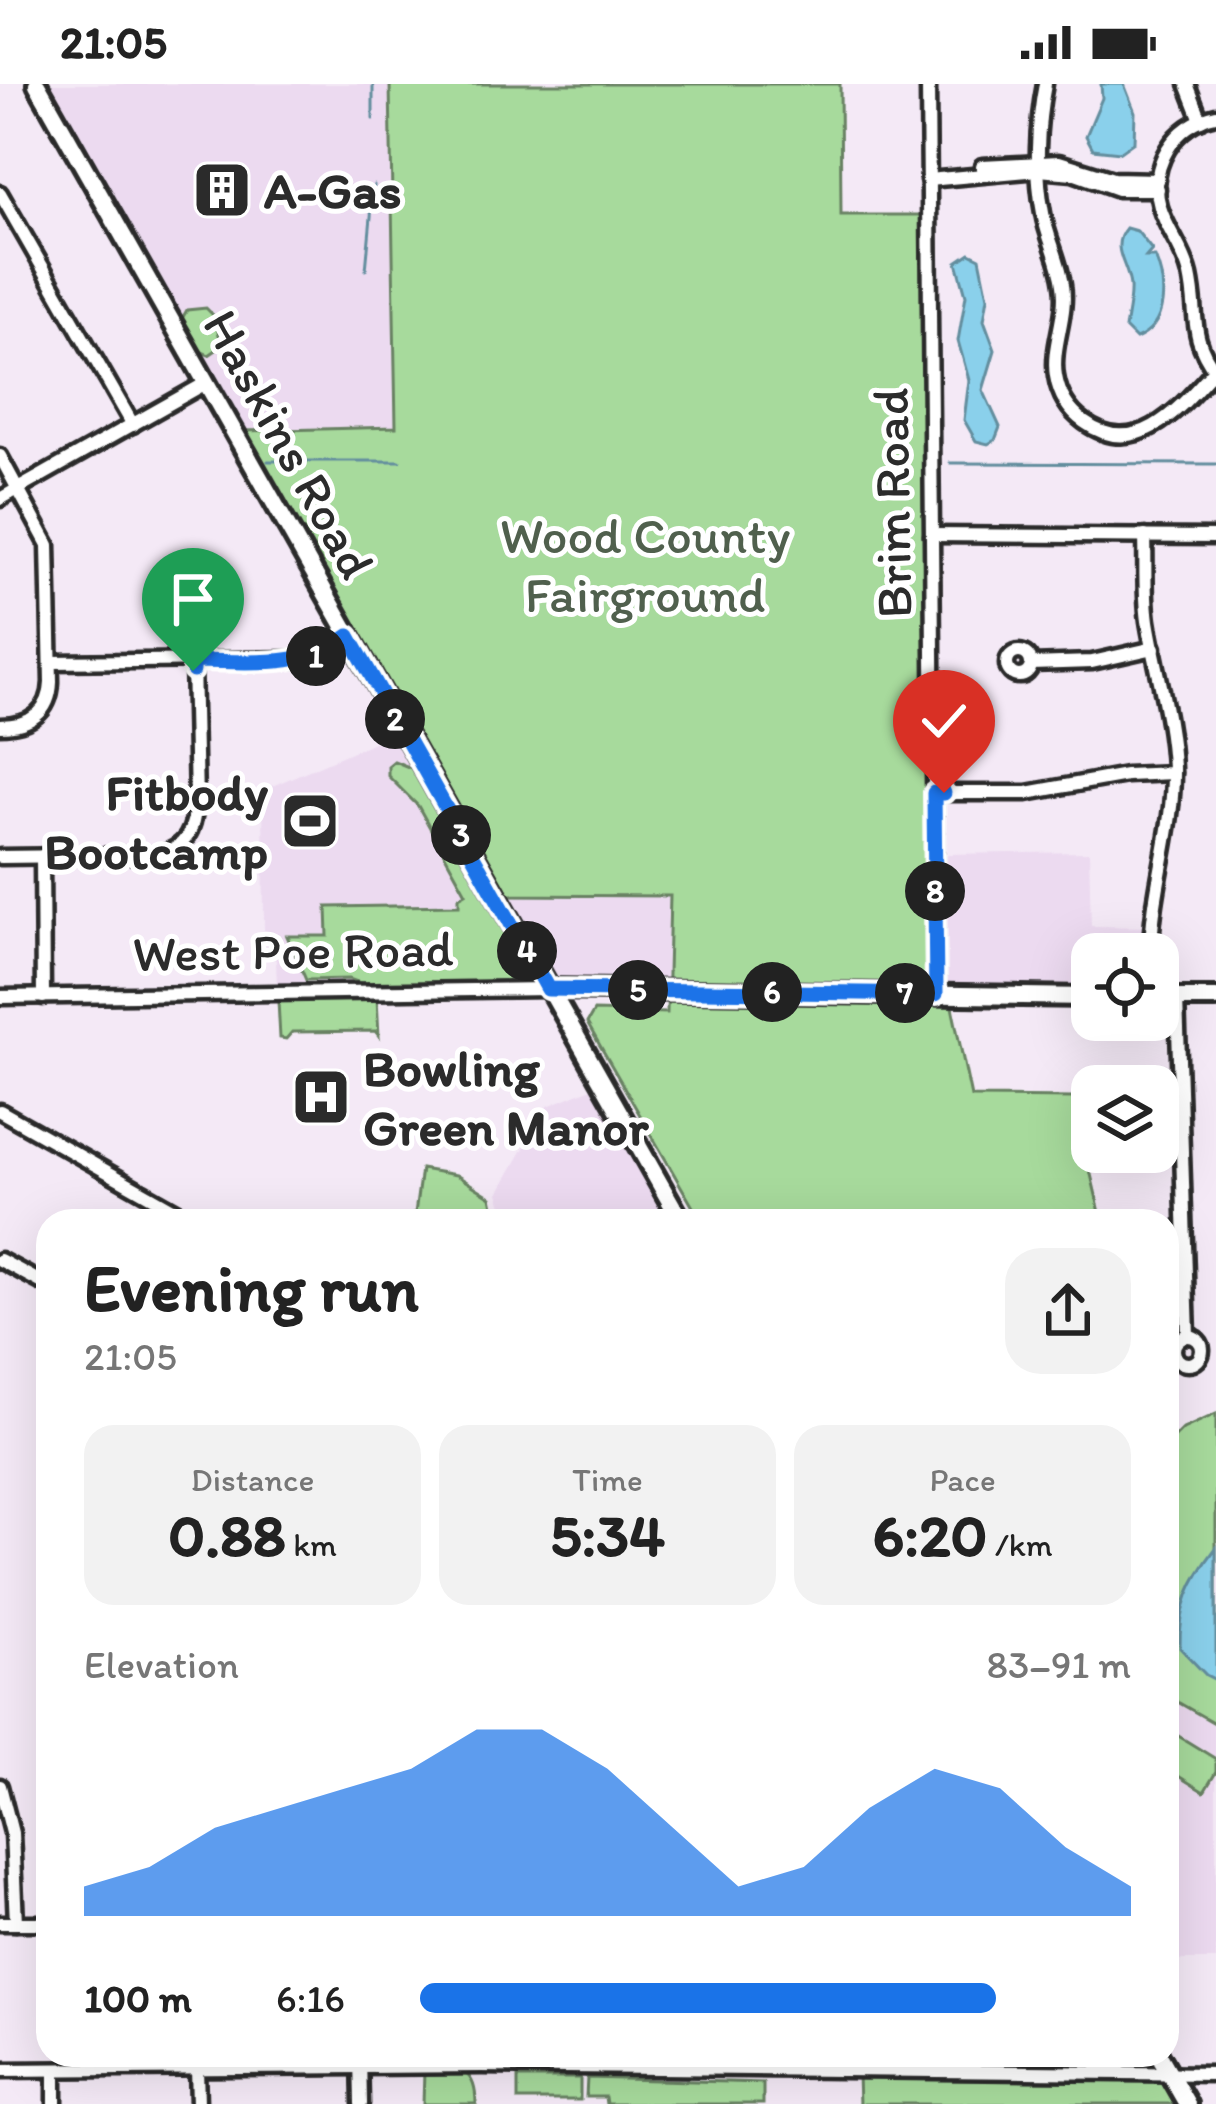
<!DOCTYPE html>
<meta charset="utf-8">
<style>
:root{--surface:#fff;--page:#f2f2f2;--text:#222;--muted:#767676;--accent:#1a73e8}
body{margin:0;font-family:Itim,sans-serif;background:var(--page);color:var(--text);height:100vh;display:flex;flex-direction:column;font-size:45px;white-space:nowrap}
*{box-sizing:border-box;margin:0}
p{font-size:39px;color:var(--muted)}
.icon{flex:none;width:66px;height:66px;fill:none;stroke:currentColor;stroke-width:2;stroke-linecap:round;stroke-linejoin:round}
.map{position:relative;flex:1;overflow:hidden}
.side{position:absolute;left:36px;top:1125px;width:1143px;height:858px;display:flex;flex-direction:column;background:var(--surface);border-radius:36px;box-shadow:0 12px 48px #0002}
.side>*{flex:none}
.tools{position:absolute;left:1071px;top:849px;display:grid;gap:24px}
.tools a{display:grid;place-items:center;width:108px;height:108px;border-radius:24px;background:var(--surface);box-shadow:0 12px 48px #0002;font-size:60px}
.pin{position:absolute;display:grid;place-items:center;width:102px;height:102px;color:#fff;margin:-123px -51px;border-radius:50% 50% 50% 0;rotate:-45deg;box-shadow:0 0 12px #0007}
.pin .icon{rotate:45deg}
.km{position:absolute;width:60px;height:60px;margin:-30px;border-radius:50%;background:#222;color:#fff;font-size:33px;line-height:60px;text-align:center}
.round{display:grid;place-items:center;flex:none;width:126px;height:126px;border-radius:36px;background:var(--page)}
.head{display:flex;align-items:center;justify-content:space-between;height:204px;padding:0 48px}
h1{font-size:66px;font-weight:700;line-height:90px}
.stats{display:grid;grid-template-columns:repeat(3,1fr);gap:18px;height:204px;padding:12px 48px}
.stats div{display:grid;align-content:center;border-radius:30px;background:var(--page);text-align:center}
.stats b{font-size:60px;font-weight:700}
.stats small{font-size:33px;font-weight:400}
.stats p{font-size:33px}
.chart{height:336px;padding:24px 48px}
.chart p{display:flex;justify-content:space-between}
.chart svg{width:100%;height:216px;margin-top:12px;fill:var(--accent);opacity:.7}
ul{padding:0 48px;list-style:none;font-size:39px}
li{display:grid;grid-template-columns:192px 144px 1fr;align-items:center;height:90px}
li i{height:30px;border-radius:15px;background:var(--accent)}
.status{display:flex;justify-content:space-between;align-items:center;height:84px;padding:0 60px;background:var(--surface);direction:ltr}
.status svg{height:33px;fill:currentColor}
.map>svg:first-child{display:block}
</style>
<div class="status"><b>21:05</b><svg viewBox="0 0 49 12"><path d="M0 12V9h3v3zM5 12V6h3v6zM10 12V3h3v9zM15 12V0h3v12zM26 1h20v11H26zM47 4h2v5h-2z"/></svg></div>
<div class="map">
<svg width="1216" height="2020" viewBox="0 0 1216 2020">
<rect width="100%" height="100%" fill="#f4e9f6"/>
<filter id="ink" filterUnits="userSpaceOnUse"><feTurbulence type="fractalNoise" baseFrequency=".00833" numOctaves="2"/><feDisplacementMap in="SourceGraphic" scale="24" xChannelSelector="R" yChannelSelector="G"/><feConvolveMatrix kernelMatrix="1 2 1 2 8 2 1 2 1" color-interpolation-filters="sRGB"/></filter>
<g filter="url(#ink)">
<g fill="#ecdaf0">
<path d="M 49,0 L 390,0 L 396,344 L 245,347 Z"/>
<path d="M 397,648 L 542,902 L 277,902 L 276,877 L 264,850 L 263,706 Z"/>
<path d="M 1089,768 L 1091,842 L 1156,843 L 1156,870 L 1092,870 L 1092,906 L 944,902 L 944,770 Z"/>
<path d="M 504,812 L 669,813 L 668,899 L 562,898 L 547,889 Z"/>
<path d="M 599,1001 L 675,1137 L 507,1137 L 498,1109 L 548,1022 Z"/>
<path d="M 1167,1612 L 1216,1640 L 1216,1876 L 1182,1876 L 1167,1884 Z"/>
</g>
<g fill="#a7da9c" stroke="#698264" stroke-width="3">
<path d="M 390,0 L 840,0 L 841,131 L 929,131 L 936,909 L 951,918 L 971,1013 L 1073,1014 L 1102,1137 L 701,1137 L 587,939 L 594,927 L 667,929 L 670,812 L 503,811 L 245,347 L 396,343 Z"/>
<path d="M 206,224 L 214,232 L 222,262 L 209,271 L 195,265 L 180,238 L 187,226 Z"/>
<path d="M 394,677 L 416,686 L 522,872 L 522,889 L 503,898 L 366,901 L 349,895 L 306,896 L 287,852 L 328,852 L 327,823 L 459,821 L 459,813 L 466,809 L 418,722 L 388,692 L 388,682 Z"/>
<path d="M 377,914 L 379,952 L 375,947 L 292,948 L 286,955 L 280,954 L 278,917 Z"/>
<path d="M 421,1085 L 456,1091 L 491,1113 L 496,1137 L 414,1137 Z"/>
<path d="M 1216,1330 L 1216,1640 L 1167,1612 L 1167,1361 L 1183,1345 Z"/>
<path d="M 1167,1645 L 1216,1675 L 1216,1688 L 1204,1708 L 1167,1685 Z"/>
<path d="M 424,1986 C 456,1986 476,1980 476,2020 L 423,2020 Z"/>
<path d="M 858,1990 L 1170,1990 L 1187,2020 L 859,2020 Z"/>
<rect x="518" y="1994" width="62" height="22"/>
<path d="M 587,1994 L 763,1999 L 763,2020 L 606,2020 L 605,2013 L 586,2013 Z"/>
</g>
<g fill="#8ad0eb" stroke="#648e9e" stroke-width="3">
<path d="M 1101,0 L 1124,0 L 1135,28 L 1134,58 L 1120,68 L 1093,65 L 1086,52 L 1102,14 Z"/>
<path d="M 1126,144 L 1137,147 L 1152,166 L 1146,173 L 1155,173 C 1167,201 1168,242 1136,255 L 1125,244 C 1127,231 1131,215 1130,202 C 1128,180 1109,164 1126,144 Z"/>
<path d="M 970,169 L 980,174 L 988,213 L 984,236 L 995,266 L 983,306 L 1000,343 L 995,356 L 988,360 L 976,357 L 964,336 L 969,296 L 958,257 L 966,211 L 957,178 Z"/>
<path d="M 1216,1464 L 1216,1596 L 1206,1591 L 1180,1564 C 1179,1522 1191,1497 1216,1464 Z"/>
</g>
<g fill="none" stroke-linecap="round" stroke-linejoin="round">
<g stroke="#648e9e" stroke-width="3">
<path d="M 373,35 L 373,0"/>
<path d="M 366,186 L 374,101"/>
<path d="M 268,377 L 400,377"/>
<path d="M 950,379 L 1216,380"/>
</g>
<g stroke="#2b2b2b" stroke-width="21">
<g id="minor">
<path d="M 928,0 L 936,909"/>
<path d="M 1045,0 C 1037,41 1035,88 1043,129 C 1047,154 1060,176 1063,201 C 1068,232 1051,262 1056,292 C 1059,311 1069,327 1084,338 C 1137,377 1181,323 1214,286"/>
<path d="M 1187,0 L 1201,36"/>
<path d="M 1216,31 C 1174,40 1148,82 1160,123 C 1167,147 1184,165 1190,191 C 1199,232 1188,251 1216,288"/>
<path d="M 982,82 L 1059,78 L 1113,95 L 1158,96"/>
<path d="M 928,96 L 1039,86 L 1073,89 L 1118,105 L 1158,105"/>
<path d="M 0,109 L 133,341"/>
<path d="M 0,372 L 48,461 L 51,598 C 50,629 29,642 0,642"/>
<path d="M 0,415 L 206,299"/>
<path d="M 932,451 L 1216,453"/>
<path d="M 1145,452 C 1146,480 1144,509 1148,537 C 1156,587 1171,633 1173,684 C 1174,748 1151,807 1151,870"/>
<circle cx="1019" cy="580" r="12"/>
<path d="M 51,578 L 305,575 L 329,566 L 349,552"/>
<path d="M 1031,580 L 1092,578 L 1154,564"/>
<path d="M 934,709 L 1027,709 L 1126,691 L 1173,689"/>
<path d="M 42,772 L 43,913"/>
<path d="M 0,773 L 158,771 C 187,764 194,746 196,718 L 193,577"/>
<path d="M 0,913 L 548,905"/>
<path d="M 1177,914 L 1188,1252"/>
<path d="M 0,1027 L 194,1137"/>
<path d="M 0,1176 L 48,1202"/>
<circle cx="1188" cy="1266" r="14"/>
<path d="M 0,1702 L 12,1749 L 16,1839"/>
<path d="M 0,1839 L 48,1839"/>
<path d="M 360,1971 L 361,2020"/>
<path d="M 197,1984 L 198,2020"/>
<path d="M 0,1986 L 482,1982 L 1216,1990"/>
<path d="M 55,1986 L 55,2020"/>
</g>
</g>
<g stroke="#2b2b2b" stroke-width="26">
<g id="major">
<path d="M 37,0 L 681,1137"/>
<path d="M 548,905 L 1092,913"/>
<path d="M 1158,914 L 1216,914"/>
<path d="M 1159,1971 L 1187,2020"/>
</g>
</g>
<use href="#minor" stroke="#fff" stroke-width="12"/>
<use href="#major" stroke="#fff" stroke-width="16"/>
</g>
</g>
<g fill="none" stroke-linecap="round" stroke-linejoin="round" filter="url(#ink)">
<g stroke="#fff" stroke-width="24">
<path id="route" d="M 193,587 L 193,577 C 249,577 302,586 349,552 L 548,905 L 936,910 L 934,709 L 944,709"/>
</g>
<use href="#route" stroke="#1a73e8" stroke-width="15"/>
</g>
<defs>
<g id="building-square" transform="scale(3)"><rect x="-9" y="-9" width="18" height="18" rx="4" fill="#2b2b2b" stroke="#fff"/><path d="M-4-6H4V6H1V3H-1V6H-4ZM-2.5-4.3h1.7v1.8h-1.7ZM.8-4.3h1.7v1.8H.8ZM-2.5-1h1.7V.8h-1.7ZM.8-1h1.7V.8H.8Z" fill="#fff"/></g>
<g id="stadium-square" transform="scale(3)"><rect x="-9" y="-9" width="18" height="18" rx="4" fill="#2b2b2b" stroke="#fff"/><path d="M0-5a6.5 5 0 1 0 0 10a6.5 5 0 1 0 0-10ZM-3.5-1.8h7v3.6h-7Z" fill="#fff"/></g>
<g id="hospital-square" transform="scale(3)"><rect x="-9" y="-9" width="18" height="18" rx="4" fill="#2b2b2b" stroke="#fff"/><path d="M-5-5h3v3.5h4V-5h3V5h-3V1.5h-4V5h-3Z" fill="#fff"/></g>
</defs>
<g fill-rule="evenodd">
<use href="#building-square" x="222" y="106"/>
<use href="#stadium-square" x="310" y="737"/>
<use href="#hospital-square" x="321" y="1013"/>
</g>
<g text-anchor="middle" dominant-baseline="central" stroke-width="10" stroke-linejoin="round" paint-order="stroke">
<g font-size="51" font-weight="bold" fill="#2b2b2b" stroke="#fff" text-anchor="start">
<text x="264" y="106">A-Gas</text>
<text x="268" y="708" text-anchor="end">Fitbody<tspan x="268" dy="59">Bootcamp</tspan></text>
<text x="363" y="984">Bowling<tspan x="363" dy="59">Green Manor</tspan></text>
</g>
<g font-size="51" fill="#2b2b2b" stroke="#fff">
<text transform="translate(289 360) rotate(61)">Haskins Road</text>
<text transform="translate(892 419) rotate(-91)">Brim Road</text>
<text transform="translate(293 867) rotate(-1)">West Poe Road</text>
</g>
<g font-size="51" fill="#50604d" stroke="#fff">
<text x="645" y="451">Wood County<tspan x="645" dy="59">Fairground</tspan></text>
</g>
</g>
</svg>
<div class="tools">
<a><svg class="icon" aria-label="locate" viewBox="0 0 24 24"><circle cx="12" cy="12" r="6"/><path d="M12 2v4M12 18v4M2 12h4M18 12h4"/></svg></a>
<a><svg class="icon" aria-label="layers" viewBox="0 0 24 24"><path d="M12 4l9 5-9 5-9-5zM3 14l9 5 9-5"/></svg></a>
</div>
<div class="pin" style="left:193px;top:587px;background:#1e9e55"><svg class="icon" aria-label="arrive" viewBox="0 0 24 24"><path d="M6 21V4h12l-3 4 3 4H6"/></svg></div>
<div class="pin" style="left:944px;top:709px;background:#d93025"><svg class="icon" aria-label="check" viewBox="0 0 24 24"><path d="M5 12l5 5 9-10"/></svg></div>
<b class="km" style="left:316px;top:572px">1</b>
<b class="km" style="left:395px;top:635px">2</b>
<b class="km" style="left:461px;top:751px">3</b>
<b class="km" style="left:527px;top:867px">4</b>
<b class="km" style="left:638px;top:906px">5</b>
<b class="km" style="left:772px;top:908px">6</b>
<b class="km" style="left:905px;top:909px">7</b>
<b class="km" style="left:935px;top:807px">8</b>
<section class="side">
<div class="head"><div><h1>Evening run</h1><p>21:05</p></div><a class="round"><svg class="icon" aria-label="share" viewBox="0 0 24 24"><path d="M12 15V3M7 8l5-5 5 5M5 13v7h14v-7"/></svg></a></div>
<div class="stats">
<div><p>Distance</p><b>0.88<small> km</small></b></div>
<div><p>Time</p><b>5:34</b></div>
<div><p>Pace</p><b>6:20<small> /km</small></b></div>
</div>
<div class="chart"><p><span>Elevation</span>83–91 m</p>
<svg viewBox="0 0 160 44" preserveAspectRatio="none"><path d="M0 44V38L10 34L20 26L30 22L40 18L50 14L60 6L70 6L80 14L90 26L100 38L110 34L120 22L130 14L140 18L150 30L160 38V44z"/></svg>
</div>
<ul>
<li><b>100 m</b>6:16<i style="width:81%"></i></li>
</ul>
</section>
</div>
